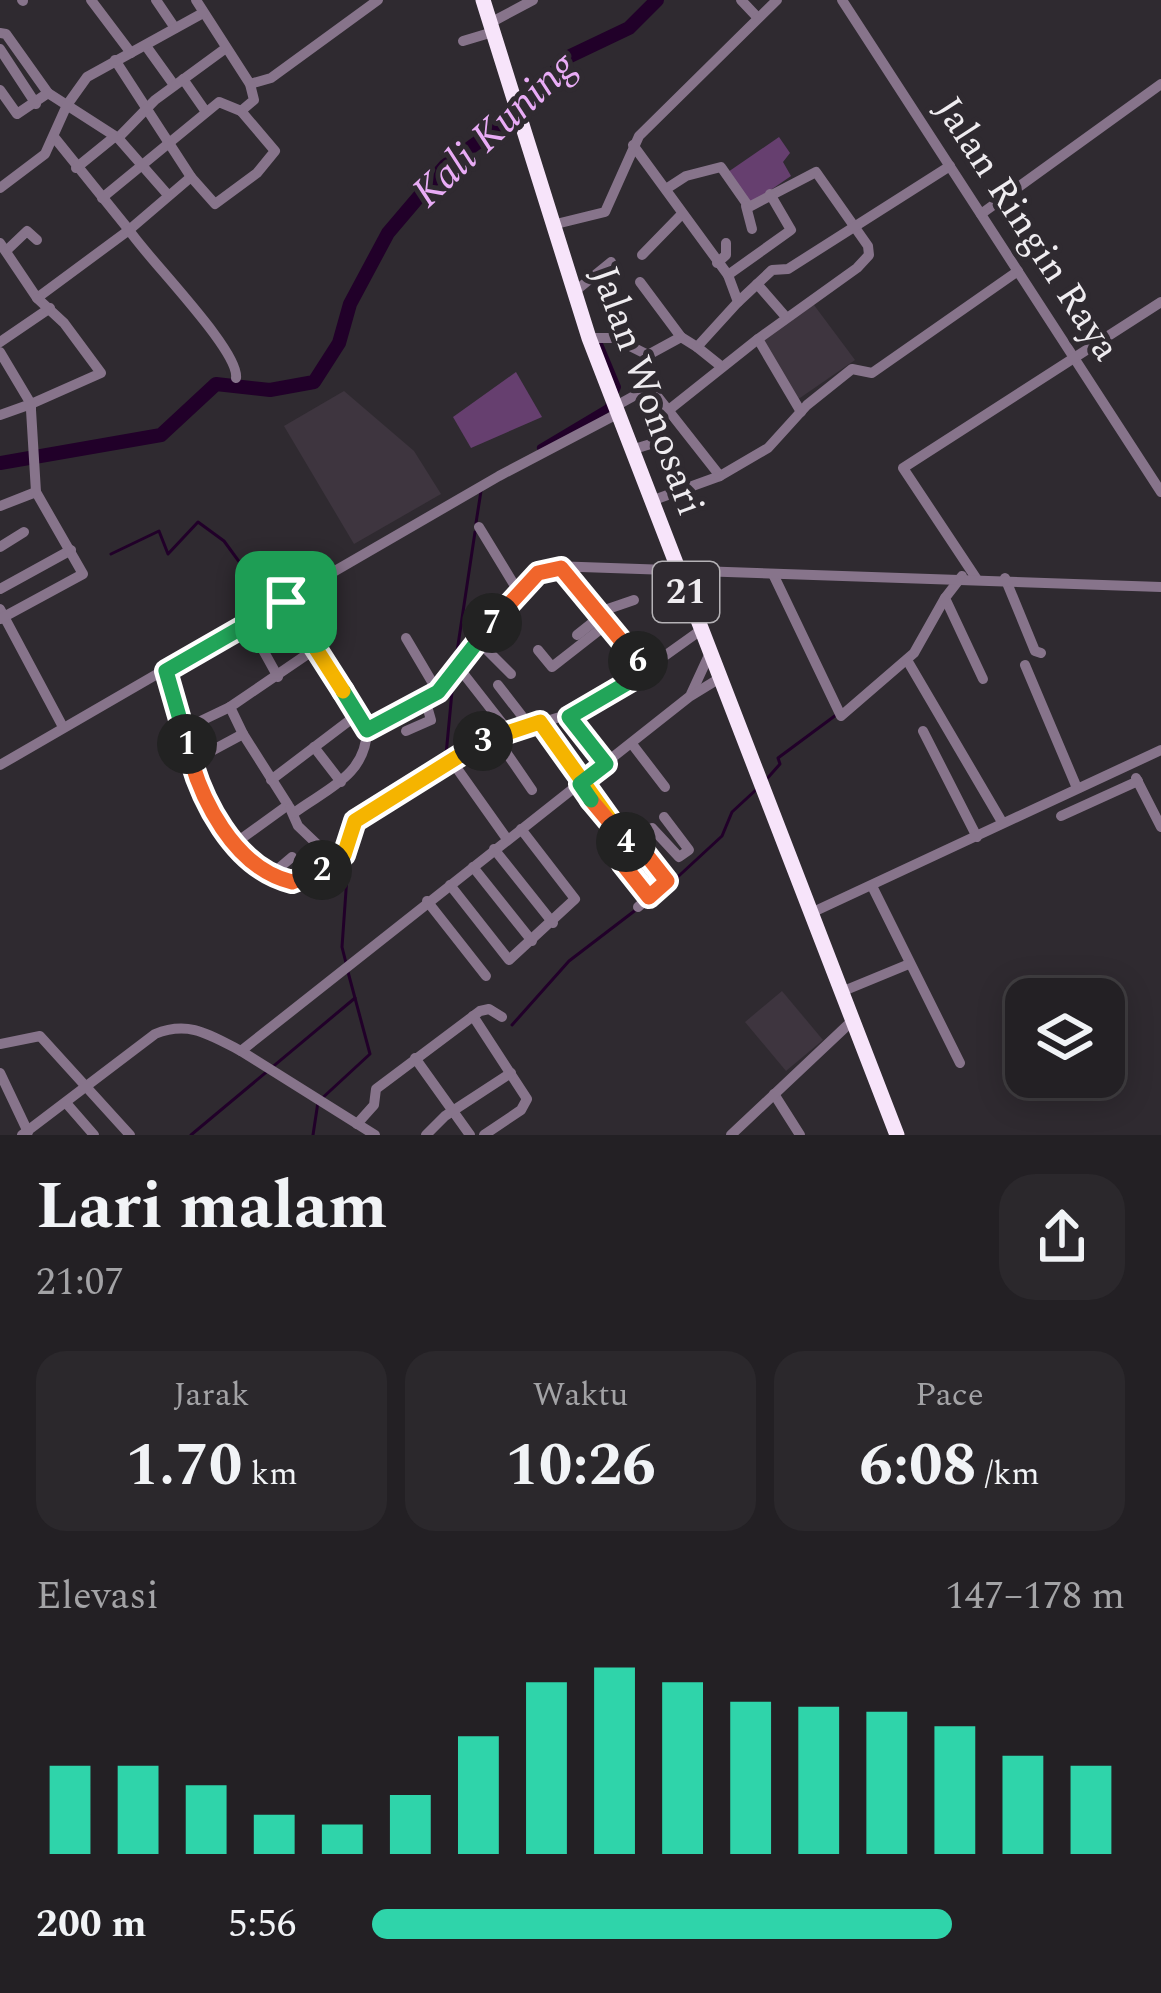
<!DOCTYPE html>
<html lang="id">
<meta charset="utf-8">
<style>
:root{--surface:#232024;--page:#2b282c;--text:#f1f3f6;--muted:#a3a3a6;--line:#403e41;--accent:#2fd4aa}
body{margin:0;font-family:Spectral,serif;background:var(--page);color:var(--text);height:100vh;display:flex;flex-direction:column;font-size:45px;white-space:nowrap}
*{box-sizing:border-box;margin:0}
p{font-size:39px;color:var(--muted)}
.icon{flex:none;width:66px;height:66px;fill:none;stroke:currentColor;stroke-width:2;stroke-linecap:round;stroke-linejoin:round}
.map{position:relative;height:1135px;overflow:hidden}
.side{display:flex;flex-direction:column;background:var(--surface);flex:1}
.side>*{flex:none}
.controls{position:absolute;left:1005px;top:978px;display:grid;gap:24px}
.controls a{display:grid;place-items:center;width:120px;height:120px;border-radius:24px;background:var(--surface);box-shadow:0 6px 30px #0003,0 0 0 3px var(--line);font-size:60px}
.pin{position:absolute;display:grid;place-items:center;width:102px;height:102px;color:#fff;margin:-51px;border-radius:24px;box-shadow:0 6px 18px #0006}
.km{position:absolute;width:60px;height:60px;margin:-30px;border-radius:50%;background:#222;color:#fff;font-size:33px;line-height:60px;text-align:center}
.round{display:grid;place-items:center;flex:none;width:126px;height:126px;border-radius:36px;background:var(--page)}
.head{display:flex;align-items:center;justify-content:space-between;height:204px;padding:0 36px}
h1{font-size:66px;font-weight:700;line-height:90px}
.stats{display:grid;grid-template-columns:repeat(3,1fr);gap:18px;height:204px;padding:12px 36px}
.stats div{display:grid;align-content:center;border-radius:30px;background:var(--page);text-align:center}
.stats b{font-size:60px;font-weight:700}
.stats small{font-size:33px;font-weight:400}
.stats p{font-size:33px}
.chart{height:336px;padding:24px 36px}
.chart p{display:flex;justify-content:space-between}
.chart svg{width:100%;height:216px;margin-top:12px;stroke:var(--accent);stroke-width:6}
ul{padding:0 36px;list-style:none;font-size:39px}
li{display:grid;grid-template-columns:192px 144px 1fr;align-items:center;height:90px}
li i{height:30px;border-radius:15px;background:var(--accent)}
.map>svg:first-child{display:block}
</style>
<div class="map">
<svg width="1161" height="1135" viewBox="0 0 1161 1135">
<rect width="100%" height="100%" fill="#2f2a30"/>
<g fill="#3e353f">
<path d="M 811,301 L 855,360 L 797,400 L 762,339 Z"/>
<path d="M 344,391 L 414,451 L 441,494 L 354,544 L 284,426 Z"/>
<path d="M 782,991 L 823,1040 L 786,1071 L 745,1022 Z"/>
</g>
<g fill="#663f6f">
<path d="M 779,137 L 790,153 L 783,162 L 791,176 L 749,205 L 728,172 Z"/>
<path d="M 516,372 L 542,417 L 471,448 L 453,417 Z"/>
</g>
<g fill="none" stroke-linecap="round" stroke-linejoin="round">
<g stroke="#210029" stroke-width="3">
<path d="M 476,523 L 481,491"/>
<path d="M 111,554 L 159,531 L 168,554 L 198,522 L 224,541 L 270,604"/>
<path d="M 455,665 L 475,532"/>
<path d="M 446,755 L 453,681"/>
<path d="M 765,781 L 780,764 L 778,758 L 836,715"/>
<path d="M 669,885 L 722,836 L 732,812 L 758,788"/>
<path d="M 346,963 L 342,947 L 349,848"/>
<path d="M 512,1025 L 569,961 L 637,909"/>
<path d="M 191,1135 L 355,998"/>
<path d="M 313,1135 L 318,1102 L 370,1054 L 348,972"/>
</g>
<path stroke="#210029" stroke-width="8" d="M 541,448 L 608,408 L 617,387 L 599,344"/>
<path stroke="#210029" stroke-width="14" d="M 0,463 L 161,435 L 216,384 L 270,390 L 314,382 L 339,343 L 350,304 L 388,233 L 445,166 L 529,105 L 566,58 L 629,28 L 657,0"/>
<g stroke="#87748b" stroke-width="10">
<path d="M 22,0 L 23,1"/>
<path d="M 91,0 L 131,53"/>
<path d="M 156,0 L 175,28"/>
<path d="M 741,0 L 758,18"/>
<path d="M 842,0 L 1161,492"/>
<path d="M 490,23 L 533,0"/>
<path d="M 0,33 L 6,34 L 48,93"/>
<path d="M 463,41 L 493,32"/>
<path d="M 146,46 L 174,85"/>
<path d="M 0,49 L 36,104"/>
<path d="M 115,60 L 191,177"/>
<path d="M 183,79 L 206,112"/>
<path d="M 250,84 L 271,78 L 378,0"/>
<path d="M 0,90 L 17,114 L 48,93 L 118,138 L 155,100 L 226,48"/>
<path d="M 54,137 L 129,230 L 191,177 L 215,204 L 257,173 L 275,151 L 241,111 L 254,100 L 250,84 L 196,0"/>
<path d="M 118,138 L 168,195"/>
<path d="M 76,168 L 113,138"/>
<path d="M 0,188 L 45,154 L 67,105 L 87,77 L 203,13"/>
<path d="M 666,189 L 686,176 L 721,167 L 749,207 L 816,172 L 868,246 L 869,255 L 857,268 L 758,339 L 801,412"/>
<path d="M 102,198 L 219,102 L 241,111"/>
<path d="M 746,206 L 752,229"/>
<path d="M 981,214 L 1161,84"/>
<path d="M 552,225 L 605,212 L 639,136 L 777,0"/>
<path d="M 0,243 L 37,298 L 129,230 C 149,260 240,351 236,378"/>
<path d="M 6,251 L 27,231 L 37,240"/>
<path d="M 642,255 L 680,216"/>
<path d="M 717,263 L 726,255 L 726,243"/>
<path d="M 728,275 L 791,230 L 770,194"/>
<path d="M 640,282 L 681,337"/>
<path d="M 757,284 L 785,316"/>
<path d="M 573,293 L 611,262"/>
<path d="M 738,302 L 772,270 L 788,269 L 950,166"/>
<path d="M 589,338 L 614,338 L 648,355 L 681,337 L 697,347 L 738,302 L 728,275 L 633,145"/>
<path d="M 0,342 L 50,308"/>
<path d="M 697,347 L 722,367"/>
<path d="M 0,352 L 31,404 L 0,415"/>
<path d="M 614,407 L 650,387 L 720,476 L 768,448 L 807,405 L 852,369 L 872,373 L 1018,271"/>
<path d="M 670,409 L 758,339"/>
<path d="M 631,450 L 667,439"/>
<path d="M 651,501 L 720,476"/>
<path d="M 0,506 L 36,492"/>
<path d="M 479,527 L 518,591"/>
<path d="M 0,547 L 24,532"/>
<path d="M 561,568 L 646,672"/>
<path d="M 773,574 L 841,716 L 914,653 L 945,598"/>
<path d="M 962,576 L 945,598 L 983,679"/>
<path d="M 976,578 L 903,468 L 1161,302"/>
<path d="M 1005,578 L 1035,651 L 1041,653"/>
<path d="M 0,589 L 71,550"/>
<path d="M 286,602 L 367,730 L 438,692 L 518,591 L 552,566 L 1161,587"/>
<path d="M 0,609 L 63,727"/>
<path d="M 599,612 L 634,600"/>
<path d="M 0,619 L 83,574 L 36,492 L 31,410 L 31,404 L 101,373 L 64,323 L 37,298"/>
<path d="M 248,623 L 278,677"/>
<path d="M 577,635 L 601,616"/>
<path d="M 406,638 L 438,692"/>
<path d="M 478,641 L 511,674"/>
<path d="M 538,650 L 552,667 L 607,624"/>
<path d="M 907,660 L 1002,822"/>
<path d="M 1025,665 L 1077,788"/>
<path d="M 459,668 L 509,732"/>
<path d="M 167,671 C 196,744 199,857 292,882 L 338,862 L 355,821 L 438,766 L 484,740 L 593,707 L 701,630"/>
<path d="M 498,685 L 529,725"/>
<path d="M 691,694 L 709,655"/>
<path d="M 569,717 L 606,764"/>
<path d="M 540,722 L 584,780"/>
<path d="M 184,729 L 230,707"/>
<path d="M 406,731 L 431,720 L 425,699"/>
<path d="M 923,731 L 977,837"/>
<path d="M 243,734 L 230,707 L 315,649"/>
<path d="M 495,736 L 532,790"/>
<path d="M 632,744 L 665,787"/>
<path d="M 314,747 L 341,782"/>
<path d="M 451,760 L 507,839"/>
<path d="M 191,762 L 243,734 L 288,805 L 234,844"/>
<path d="M 0,765 L 499,476 L 617,414"/>
<path d="M 1136,778 L 1161,827"/>
<path d="M 271,780 L 358,714"/>
<path d="M 580,784 L 632,849 L 641,848 L 667,881 L 638,907"/>
<path d="M 290,808 L 298,826 L 320,847"/>
<path d="M 294,813 C 326,789 366,776 367,730"/>
<path d="M 1061,816 L 1138,781"/>
<path d="M 636,845 L 652,828 L 679,857 L 689,850 L 664,817"/>
<path d="M 494,849 L 553,923"/>
<path d="M 632,849 L 622,863 L 649,897"/>
<path d="M 473,867 L 532,941"/>
<path d="M 272,874 L 292,857"/>
<path d="M 450,885 L 509,960 L 575,899 L 521,829"/>
<path d="M 872,886 L 960,1063"/>
<path d="M 427,901 L 486,976"/>
<path d="M 811,913 L 1161,750"/>
<path d="M 841,992 L 909,964"/>
<path d="M 473,1016 L 527,1099 L 521,1110 L 484,1135"/>
<path d="M 0,1044 L 40,1036 L 130,1135"/>
<path d="M 415,1058 L 470,1135"/>
<path d="M 0,1073 L 28,1132"/>
<path d="M 774,1094 L 800,1135"/>
<path d="M 67,1104 L 94,1135"/>
<path d="M 357,1124 L 374,1105 L 376,1089 L 480,1011 L 489,1009 L 502,1017"/>
<path d="M 22,1135 L 155,1034 C 189,1020 210,1035 241,1051"/>
<path d="M 375,1135 L 241,1051 L 689,697 L 720,678"/>
<path d="M 426,1135 L 445,1116 L 511,1073"/>
<path d="M 731,1135 L 852,1021"/>
</g>
<path stroke="#f7e4fa" stroke-width="15" d="M 483,0 L 589,338 L 897,1135"/>
</g>
<g fill="none" stroke-linecap="round" stroke-linejoin="round">
<g stroke="#fff" stroke-width="24">
<path id="split-1" d="M 187,744 L 166,671 L 286,602"/>
</g>
<g stroke="#fff" stroke-width="24">
<path id="split-2" d="M 187,744 C 199,798 234,868 292,882 L 322,870"/>
</g>
<g stroke="#fff" stroke-width="24">
<path id="split-3" d="M 322,870 L 344,855 L 355,821 L 483,741"/>
</g>
<g stroke="#fff" stroke-width="24">
<path id="split-4" d="M 483,741 L 540,722 L 626,842"/>
</g>
<g stroke="#fff" stroke-width="24">
<path id="split-5" d="M 591,800 L 632,849 L 622,863 L 649,897 L 667,881 L 641,848 L 632,849 L 626,842"/>
</g>
<g stroke="#fff" stroke-width="24">
<path id="split-6" d="M 591,800 L 580,784 L 606,764 L 569,717 L 646,672 L 638,661"/>
</g>
<g stroke="#fff" stroke-width="24">
<path id="split-7" d="M 492,623 L 538,573 L 561,568 L 638,661"/>
</g>
<g stroke="#fff" stroke-width="24">
<path id="split-8" d="M 343,691 L 367,730 L 438,692 L 492,623"/>
</g>
<g stroke="#fff" stroke-width="24">
<path id="split-9" d="M 286,602 L 343,691"/>
</g>
<use href="#split-1" stroke="#22a559" stroke-width="15"/>
<use href="#split-2" stroke="#f0652b" stroke-width="15"/>
<use href="#split-3" stroke="#f5b400" stroke-width="15"/>
<use href="#split-4" stroke="#f5b400" stroke-width="15"/>
<use href="#split-5" stroke="#f0652b" stroke-width="15"/>
<use href="#split-6" stroke="#22a559" stroke-width="15"/>
<use href="#split-7" stroke="#f0652b" stroke-width="15"/>
<use href="#split-8" stroke="#22a559" stroke-width="15"/>
<use href="#split-9" stroke="#f5b400" stroke-width="15"/>
</g>
<g text-anchor="middle" dominant-baseline="central" stroke-width="10" stroke-linejoin="round" paint-order="stroke">
<rect fill="#2f2a30" stroke="#b5b2b6" stroke-width="3" x="653" y="562" width="66" height="60" rx="9"/>
<g font-size="36" font-weight="bold" fill="#efecf0">
<text x="686" y="592">21</text>
</g>
<g font-size="39" fill="#efecf0" stroke="#2f2a30">
<text transform="translate(1027 229) rotate(57)">Jalan Ringin Raya</text>
<text transform="translate(647 391) rotate(70)">Jalan Wonosari</text>
</g>
<g font-size="42" font-style="italic" fill="#e9acf6" stroke="#2f2a30">
<text transform="translate(494 130) rotate(-43)">Kali Kuning</text>
</g>
</g>
</svg>
<div class="controls">
<a><svg class="icon" aria-label="layers" viewBox="0 0 24 24"><path d="M12 4l9 5-9 5-9-5zM3 14l9 5 9-5"/></svg></a>
</div>
<div class="pin" style="left:286px;top:602px;background:#1e9e55"><svg class="icon" aria-label="arrive" viewBox="0 0 24 24"><path d="M6 21V4h12l-3 4 3 4H6"/></svg></div>
<b class="km" style="left:187px;top:744px">1</b>
<b class="km" style="left:322px;top:870px">2</b>
<b class="km" style="left:483px;top:741px">3</b>
<b class="km" style="left:626px;top:842px">4</b>
<b class="km" style="left:638px;top:661px">6</b>
<b class="km" style="left:492px;top:623px">7</b>
</div>
<section class="side">
<div class="head"><div><h1>Lari malam</h1><p>21:07</p></div><a class="round"><svg class="icon" aria-label="share" viewBox="0 0 24 24"><path d="M12 15V3M7 8l5-5 5 5M5 13v7h14v-7"/></svg></a></div>
<div class="stats">
<div><p>Jarak</p><b>1.70<small> km</small></b></div>
<div><p>Waktu</p><b>10:26</b></div>
<div><p>Pace</p><b>6:08<small> /km</small></b></div>
</div>
<div class="chart"><p><span>Elevasi</span>147–178 m</p>
<svg viewBox="0 0 160 44" preserveAspectRatio="none"><path d="M5 44V26M15 44V26M25 44V30M35 44V36M45 44V38M55 44V32M65 44V20M75 44V9M85 44V6M95 44V9M105 44V13M115 44V14M125 44V15M135 44V18M145 44V24M155 44V26"/></svg>
</div>
<ul>
<li><b>200 m</b>5:56<i style="width:77%"></i></li>
</ul>
</section>
